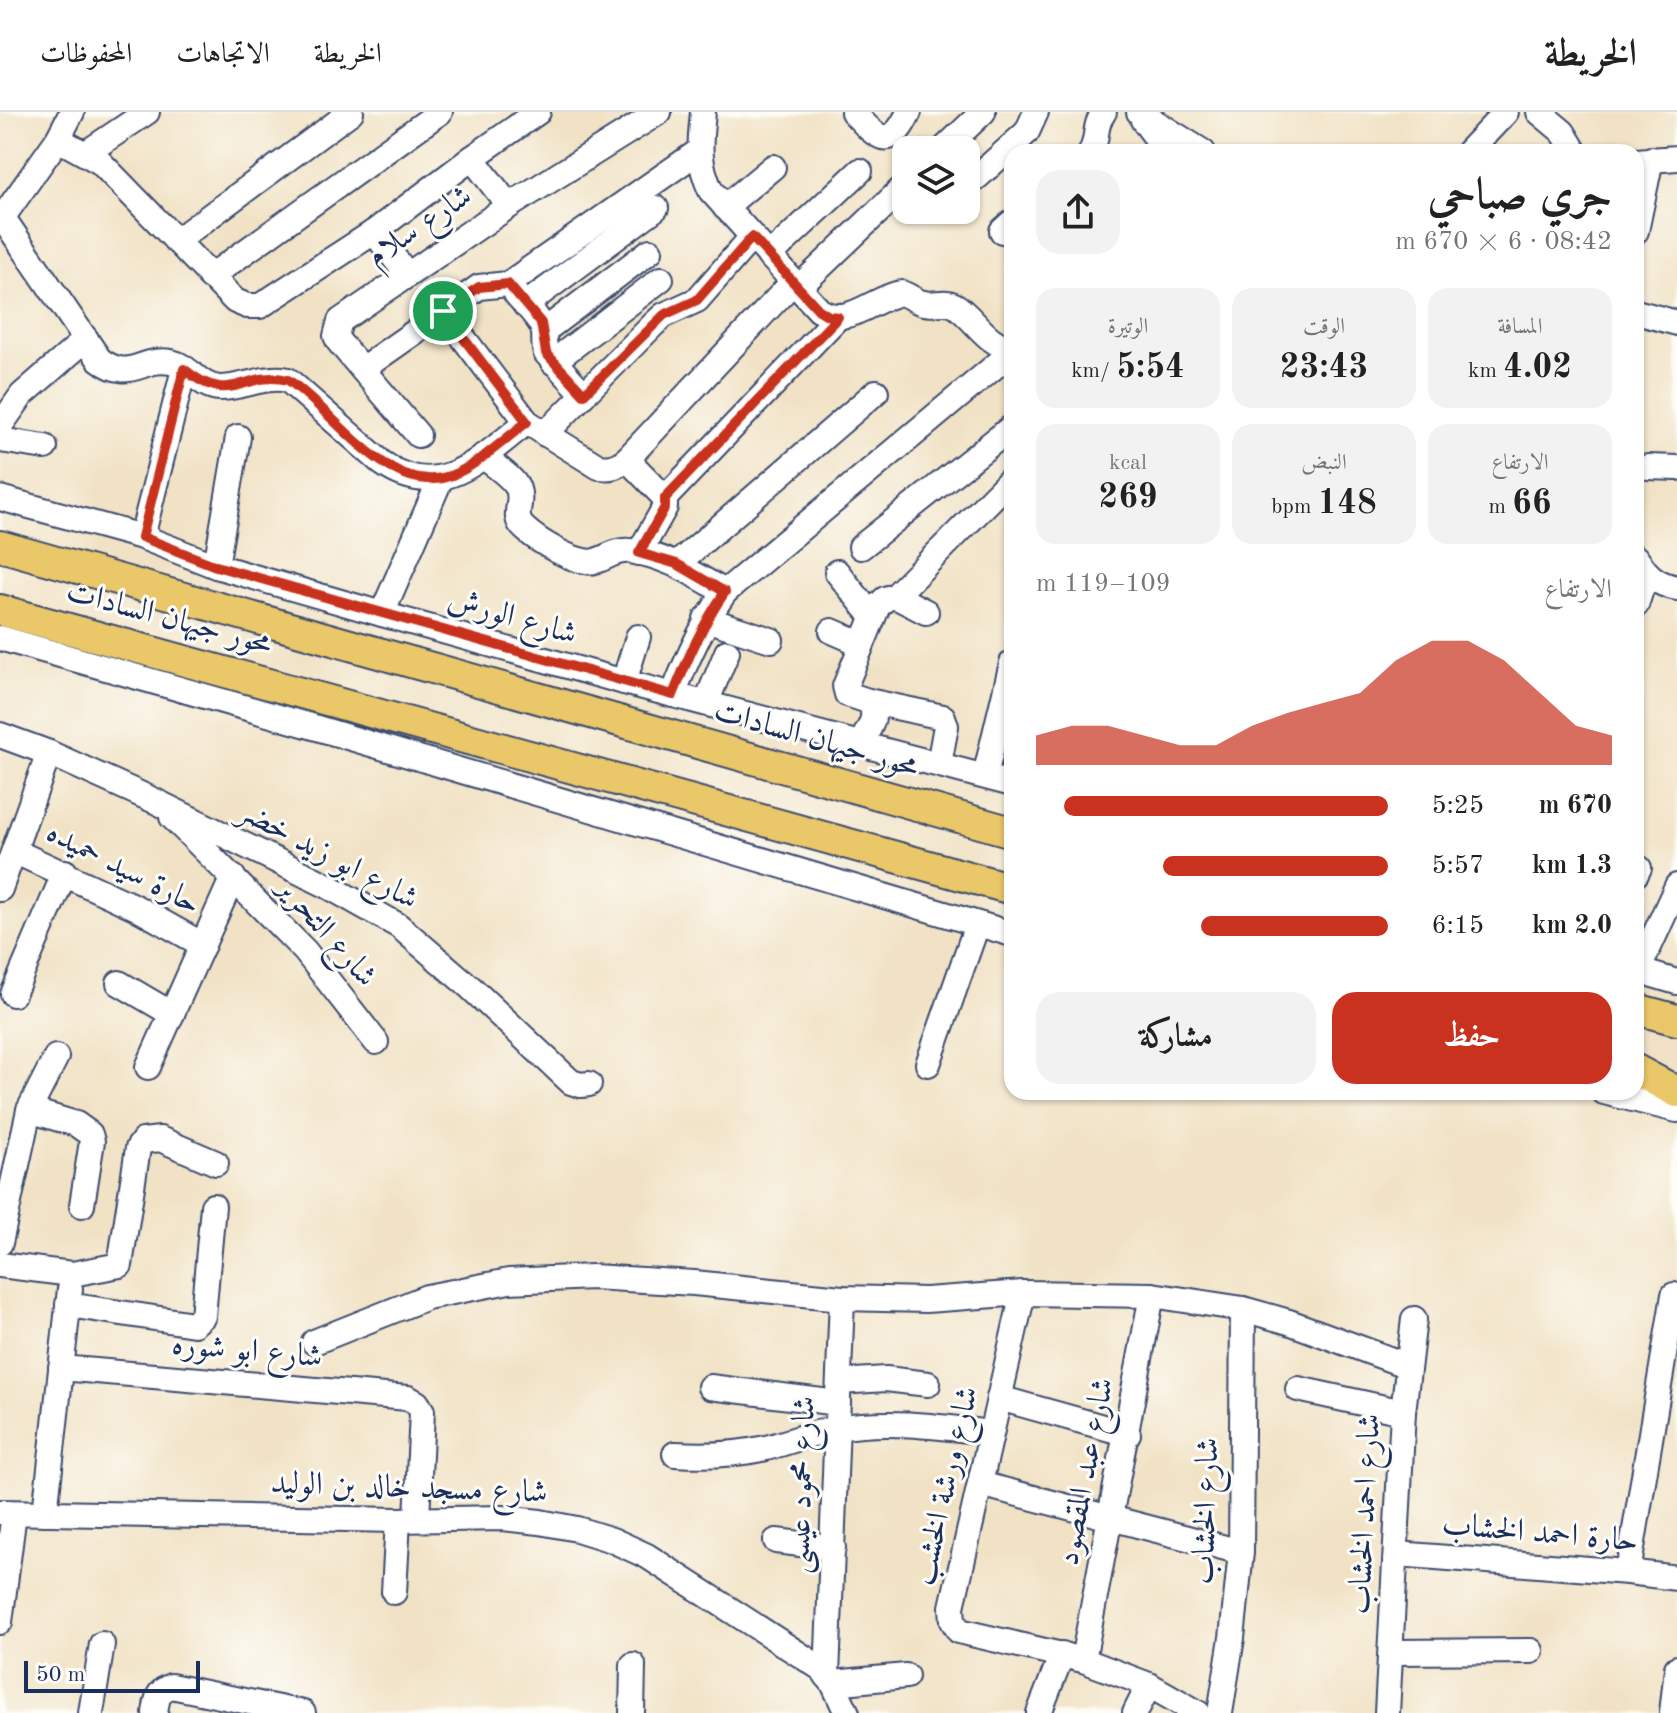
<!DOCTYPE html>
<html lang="ar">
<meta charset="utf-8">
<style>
:root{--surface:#fff;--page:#f2f2f2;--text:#222;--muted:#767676;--line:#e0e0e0;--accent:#c8321e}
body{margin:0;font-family:"Old Standard TT",Amiri,serif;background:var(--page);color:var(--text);direction:rtl;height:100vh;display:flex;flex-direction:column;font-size:30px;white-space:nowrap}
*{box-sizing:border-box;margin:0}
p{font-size:26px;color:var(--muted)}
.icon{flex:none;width:44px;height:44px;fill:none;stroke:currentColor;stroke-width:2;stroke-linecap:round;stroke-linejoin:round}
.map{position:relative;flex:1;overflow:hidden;direction:ltr}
.side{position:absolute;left:1004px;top:32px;width:640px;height:956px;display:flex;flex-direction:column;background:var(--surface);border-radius:24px;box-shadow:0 2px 6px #0004;direction:rtl}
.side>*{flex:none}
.tools{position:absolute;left:892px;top:24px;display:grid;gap:16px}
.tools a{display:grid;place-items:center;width:88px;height:88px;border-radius:16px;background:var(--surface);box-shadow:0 2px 6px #0004;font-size:40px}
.scale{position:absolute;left:24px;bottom:20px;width:176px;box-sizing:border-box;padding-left:8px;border:4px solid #1b2f5e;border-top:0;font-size:22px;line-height:28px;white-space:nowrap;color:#1b2f5e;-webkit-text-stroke:6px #fdfcf7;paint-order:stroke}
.pin{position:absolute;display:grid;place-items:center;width:68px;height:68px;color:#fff;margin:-34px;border:4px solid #fff;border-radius:50%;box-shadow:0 2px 8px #0007}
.round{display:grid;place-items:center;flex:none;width:84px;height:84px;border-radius:24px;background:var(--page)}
.summary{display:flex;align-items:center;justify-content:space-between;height:136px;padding:0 32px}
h1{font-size:44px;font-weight:700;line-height:60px}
.figures{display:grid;grid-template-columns:repeat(3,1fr);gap:12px;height:136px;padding:8px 32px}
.figures div{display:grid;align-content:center;border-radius:20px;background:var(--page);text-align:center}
.figures b{font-size:34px;font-weight:700}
.figures small{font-size:22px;font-weight:400}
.figures p{font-size:22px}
.chart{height:224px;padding:16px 32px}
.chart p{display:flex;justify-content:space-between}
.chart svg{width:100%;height:144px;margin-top:8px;fill:var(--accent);opacity:.7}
.cta{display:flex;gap:16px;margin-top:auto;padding:16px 32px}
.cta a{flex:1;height:92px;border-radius:24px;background:var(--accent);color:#fff;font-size:32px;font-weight:700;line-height:92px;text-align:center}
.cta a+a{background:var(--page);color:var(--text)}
ul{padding:0 32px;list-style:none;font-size:26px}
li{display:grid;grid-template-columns:128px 96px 1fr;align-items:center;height:60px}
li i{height:20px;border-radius:10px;background:var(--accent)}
header{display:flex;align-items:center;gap:48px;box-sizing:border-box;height:112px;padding:0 40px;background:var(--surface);border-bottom:2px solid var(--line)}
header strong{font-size:38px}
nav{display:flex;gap:44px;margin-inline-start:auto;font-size:28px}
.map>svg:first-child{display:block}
</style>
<header>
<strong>الخريطة</strong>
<nav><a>الخريطة</a><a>الاتجاهات</a><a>المحفوظات</a></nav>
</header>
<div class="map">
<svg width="1677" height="1601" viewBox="0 0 1677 1601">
<rect width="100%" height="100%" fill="#fdfcf7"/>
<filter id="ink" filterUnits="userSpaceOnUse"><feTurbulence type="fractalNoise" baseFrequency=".0125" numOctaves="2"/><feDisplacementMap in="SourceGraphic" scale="16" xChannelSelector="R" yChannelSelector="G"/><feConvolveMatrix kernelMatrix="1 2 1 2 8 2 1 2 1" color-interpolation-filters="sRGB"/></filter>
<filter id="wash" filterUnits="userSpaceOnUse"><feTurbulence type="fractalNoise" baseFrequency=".006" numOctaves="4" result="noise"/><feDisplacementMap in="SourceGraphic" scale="32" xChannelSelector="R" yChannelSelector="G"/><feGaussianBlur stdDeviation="1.8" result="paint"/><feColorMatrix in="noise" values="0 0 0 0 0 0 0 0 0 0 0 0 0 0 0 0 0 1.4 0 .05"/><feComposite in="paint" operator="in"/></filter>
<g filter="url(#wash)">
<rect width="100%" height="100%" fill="#f1e2c5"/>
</g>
<g filter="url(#ink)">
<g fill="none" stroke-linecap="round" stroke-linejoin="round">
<g stroke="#3b4a6d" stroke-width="28">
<g id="minor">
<path d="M 703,0 C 700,32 697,49 711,79 L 819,198 C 848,217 872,186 901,181 C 909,183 916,190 924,191 C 935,194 945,187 956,194 C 975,207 987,233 1012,236"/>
<path d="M 853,0 C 877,26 890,41 909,0"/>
<path d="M 1139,0 L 1203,40"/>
<path d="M 1539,0 L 1563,20 L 1575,40"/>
<path d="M 1143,8 L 1167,40"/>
<path d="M 58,27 L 100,50 L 235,189 L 247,194 L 260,194 L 374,120 L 472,46 L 538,0"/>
<path d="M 943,38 L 983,0"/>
<path d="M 1091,40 C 1099,25 1093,15 1104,0"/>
<path d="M 1468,40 L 1506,0"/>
<path d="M 86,41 L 147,0"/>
<path d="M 472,46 L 509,94"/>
<path d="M 1636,49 L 1677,46"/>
<path d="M 966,75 L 1027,20 L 1036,0"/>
<path d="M 725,95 L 773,55"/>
<path d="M 3,106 L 99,247 C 130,272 142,244 171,250 C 190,254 199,275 220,276 C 243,276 265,263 288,268 L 382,351 C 440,392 482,345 527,310"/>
<path d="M 0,109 L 58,27 L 72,0"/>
<path d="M 1002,119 L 1012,110"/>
<path d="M 1636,119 L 1651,47"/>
<path d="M 374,120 L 407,162"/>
<path d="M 176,129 L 351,0"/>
<path d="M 769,144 L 860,59"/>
<path d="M 210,165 L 440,0"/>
<path d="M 798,176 L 906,73"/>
<path d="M 516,182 C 525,193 542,207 544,221 C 545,229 543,233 546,241 L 584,282"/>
<path d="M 525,193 L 656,96"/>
<path d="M 443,199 L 527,310 L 599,355 C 612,357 617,354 627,347 L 793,170"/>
<path d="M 1636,200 L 1677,211"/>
<path d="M 544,219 L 650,139"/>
<path d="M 553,250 L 661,167"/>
<path d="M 362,257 L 479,175 L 508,172 L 699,39"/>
<path d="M 0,314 L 22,283 L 86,227"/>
<path d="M 545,322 L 654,212 L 664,203 L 697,188 L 752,125"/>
<path d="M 418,323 L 339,230 L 336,224 L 340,209 L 509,94 L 659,0"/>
<path d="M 0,328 L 45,335"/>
<path d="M 483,344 C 493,353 513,365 518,377 C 524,392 510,404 525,417 C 538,429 578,454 595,449 C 607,446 616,437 630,439 C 665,443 695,463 725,480"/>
<path d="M 627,347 L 665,386 L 665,395 L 639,441"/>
<path d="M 1648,355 L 1677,356"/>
<path d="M 0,386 L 142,425 L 216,454 L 382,502 L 624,570 L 1012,672"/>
<path d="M 665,386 L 838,205"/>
<path d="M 142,425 L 184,257"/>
<path d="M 861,435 L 1012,315"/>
<path d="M 1636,446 C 1647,463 1656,472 1677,476"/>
<path d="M 677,452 L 876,280"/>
<path d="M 216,454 L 238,325"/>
<path d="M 837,460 L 873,505"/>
<path d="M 895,484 L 1012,366"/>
<path d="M 1636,493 L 1646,462"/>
<path d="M 382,502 L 441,366"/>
<path d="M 706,507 L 771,528"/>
<path d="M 832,519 L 862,532"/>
<path d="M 0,526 L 307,613 L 1012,822"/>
<path d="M 624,570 L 638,525"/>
<path d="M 673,583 C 687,546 702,513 725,480 L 1012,240"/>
<path d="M 868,589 L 943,605 L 946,614 L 939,652"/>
<path d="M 706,591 L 727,540"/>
<path d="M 0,623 L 49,641 L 155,689 L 328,774 L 399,814 L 471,876 L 571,970 L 581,973 L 589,972"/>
<path d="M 861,631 C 869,616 880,603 868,589 L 847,582 L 845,574 L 878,494 L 885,487 L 895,484 L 926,500"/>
<path d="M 985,664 L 1012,551"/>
<path d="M 172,705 L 305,839 L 376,930"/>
<path d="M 14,739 L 135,795 L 203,833"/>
<path d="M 1636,762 L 1639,756"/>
<path d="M 0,777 L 49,641"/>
<path d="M 1636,858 L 1677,870"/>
<path d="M 1638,859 L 1677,774"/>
<path d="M 119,871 L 172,902"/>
<path d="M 13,882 L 65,760"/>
<path d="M 928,952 L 977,813"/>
<path d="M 148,955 L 233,765"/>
<path d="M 1604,980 L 1677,998"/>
<path d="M 29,998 L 76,1012 L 90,1022 L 92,1029 L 82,1093"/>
<path d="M 0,1131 L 29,998 L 56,945"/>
<path d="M 0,1153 L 72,1162 L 120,1153 L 138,1036 L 143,1029 L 160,1027 L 216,1051"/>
<path d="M 1023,1181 L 952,1495 L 953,1509 L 959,1519 L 1083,1548 L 1149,1573 L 1198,1601"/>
<path d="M 68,1193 L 194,1212 L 203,1204 L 213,1094"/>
<path d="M 314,1230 L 427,1185 L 509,1169 L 592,1165 L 694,1171 L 842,1186 L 926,1188 L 1023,1181 L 1152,1183 L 1243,1197 L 1289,1210 L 1408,1254"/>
<path d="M 61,1256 L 408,1286 L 417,1291 L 422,1299 L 417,1407"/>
<path d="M 839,1270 L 886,1267 L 928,1272"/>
<path d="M 710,1275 L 838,1291"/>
<path d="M 1298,1277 L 1403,1300"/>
<path d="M 999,1286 L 1128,1322"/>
<path d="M 675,1342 C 706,1344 735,1343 766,1336 C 790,1330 814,1320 838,1316 C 888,1307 942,1315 991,1321"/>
<path d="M 980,1372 L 1241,1440"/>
<path d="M 0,1400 L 398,1408 L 502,1406 L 540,1410 L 577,1417 L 612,1428 L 647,1444 L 822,1557 L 833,1571 L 847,1601"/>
<path d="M 45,1401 L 70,1177"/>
<path d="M 776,1429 L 833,1436"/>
<path d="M 1397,1442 L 1628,1460 L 1677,1466"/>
<path d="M 1628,1460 L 1674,1183"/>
<path d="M 394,1480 L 398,1408"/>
<path d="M 0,1510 L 14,1401"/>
<path d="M 1391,1540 L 1531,1539"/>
<path d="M 1083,1548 L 1152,1183"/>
<path d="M 827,1564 L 842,1186"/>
<path d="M 833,1571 L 906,1564"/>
<path d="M 91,1601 L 102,1532"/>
<path d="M 155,1601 C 157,1588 157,1579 171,1574 L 303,1601"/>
<path d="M 632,1601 L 633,1553"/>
<path d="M 1039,1601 L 1062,1542"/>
<path d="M 1135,1601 L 1149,1573"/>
<path d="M 1220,1601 L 1232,1526 L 1241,1440 L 1243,1197"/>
<path d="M 1387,1601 L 1403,1300 L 1414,1207"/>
<path d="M 1672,1601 L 1677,1556"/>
</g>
</g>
<g stroke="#3b4a6d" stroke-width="34">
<g id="major">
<path d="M 0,434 L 1012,720"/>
<path d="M 0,498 L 1012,777"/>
<path d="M 1636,897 L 1677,908"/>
<path d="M 1636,958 L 1677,980"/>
</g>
</g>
<use href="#minor" stroke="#fff" stroke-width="24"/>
<use href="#major" stroke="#eac769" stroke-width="30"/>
</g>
</g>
<g fill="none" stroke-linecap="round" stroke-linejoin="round" filter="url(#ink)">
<g stroke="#fff" stroke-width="16">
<path id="route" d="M 752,125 L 819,198 L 829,204 L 838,205 L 665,386 L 665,395 L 639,441 L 677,452 L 725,480 C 702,513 688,546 673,583 L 216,454 L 142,425 L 184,257 C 232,297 243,257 288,268 C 336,300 392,392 457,361 C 482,349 505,327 527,310 L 443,199 L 479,175 L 508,172 L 541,211 L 546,241 L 584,282 L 664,203 L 697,188 Z"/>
</g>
<use href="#route" stroke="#c8321e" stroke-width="10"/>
</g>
<g text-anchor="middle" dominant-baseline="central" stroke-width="6" stroke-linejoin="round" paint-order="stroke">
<g font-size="32" fill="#1b2f5e" stroke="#fdfcf7">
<text transform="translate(420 115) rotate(-34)">شارع سلام</text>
<text transform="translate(512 506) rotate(16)">شارع الورش</text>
<text transform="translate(169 507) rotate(15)">محور جيهان السادات</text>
<text transform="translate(816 628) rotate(16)">محور جيهان السادات</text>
<text transform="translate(328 744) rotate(28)">شارع ابو زيد خضر</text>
<text transform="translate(123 757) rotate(27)">حارة سيد حميده</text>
<text transform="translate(326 821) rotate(49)">شارع التحرير</text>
<text transform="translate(247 1240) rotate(5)">شارع ابو شوره</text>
<text transform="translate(1087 1360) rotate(-79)">شارع عبد المقصود</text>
<text transform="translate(803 1373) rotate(-88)">شارع محمود عيسى</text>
<text transform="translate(947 1374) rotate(-77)">شارع ورشة الخشب</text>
<text transform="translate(409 1377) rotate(2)">شارع مسجد خالد بن الوليد</text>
<text transform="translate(1207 1399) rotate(-88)">شارع الخشاب</text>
<text transform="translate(1366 1402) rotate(-87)">شارع احمد الخشاب</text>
<text transform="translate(1540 1422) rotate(5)">حارة احمد الخشاب</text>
</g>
</g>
</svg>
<div class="tools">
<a><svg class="icon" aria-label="layers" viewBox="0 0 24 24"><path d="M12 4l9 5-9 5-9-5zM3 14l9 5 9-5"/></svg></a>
</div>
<div class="scale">50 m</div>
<div class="pin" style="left:443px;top:199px;background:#1e9e55"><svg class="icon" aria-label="arrive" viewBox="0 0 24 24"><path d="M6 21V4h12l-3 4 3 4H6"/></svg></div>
<section class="side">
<div class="summary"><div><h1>جري صباحي</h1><p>08:42 · 6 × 670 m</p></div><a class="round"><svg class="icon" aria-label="share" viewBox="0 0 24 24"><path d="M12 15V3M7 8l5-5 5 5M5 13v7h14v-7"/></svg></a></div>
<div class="figures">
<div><p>المسافة</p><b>4.02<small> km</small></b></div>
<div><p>الوقت</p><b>23:43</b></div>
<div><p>الوتيرة</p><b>5:54<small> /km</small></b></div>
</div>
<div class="figures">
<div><p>الارتفاع</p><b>66<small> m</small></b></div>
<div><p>النبض</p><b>148<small> bpm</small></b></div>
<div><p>kcal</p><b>269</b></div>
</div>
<div class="chart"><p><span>الارتفاع</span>109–119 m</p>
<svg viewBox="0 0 160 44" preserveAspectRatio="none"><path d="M0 44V35L10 32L20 32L30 35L40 38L50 38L60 32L70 28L80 25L90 22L100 12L110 6L120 6L130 12L140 22L150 32L160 35V44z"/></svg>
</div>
<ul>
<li><b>670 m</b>5:25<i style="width:92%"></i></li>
<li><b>1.3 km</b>5:57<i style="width:64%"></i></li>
<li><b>2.0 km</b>6:15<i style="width:53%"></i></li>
</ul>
<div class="cta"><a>حفظ</a><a>مشاركة</a></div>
</section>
</div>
